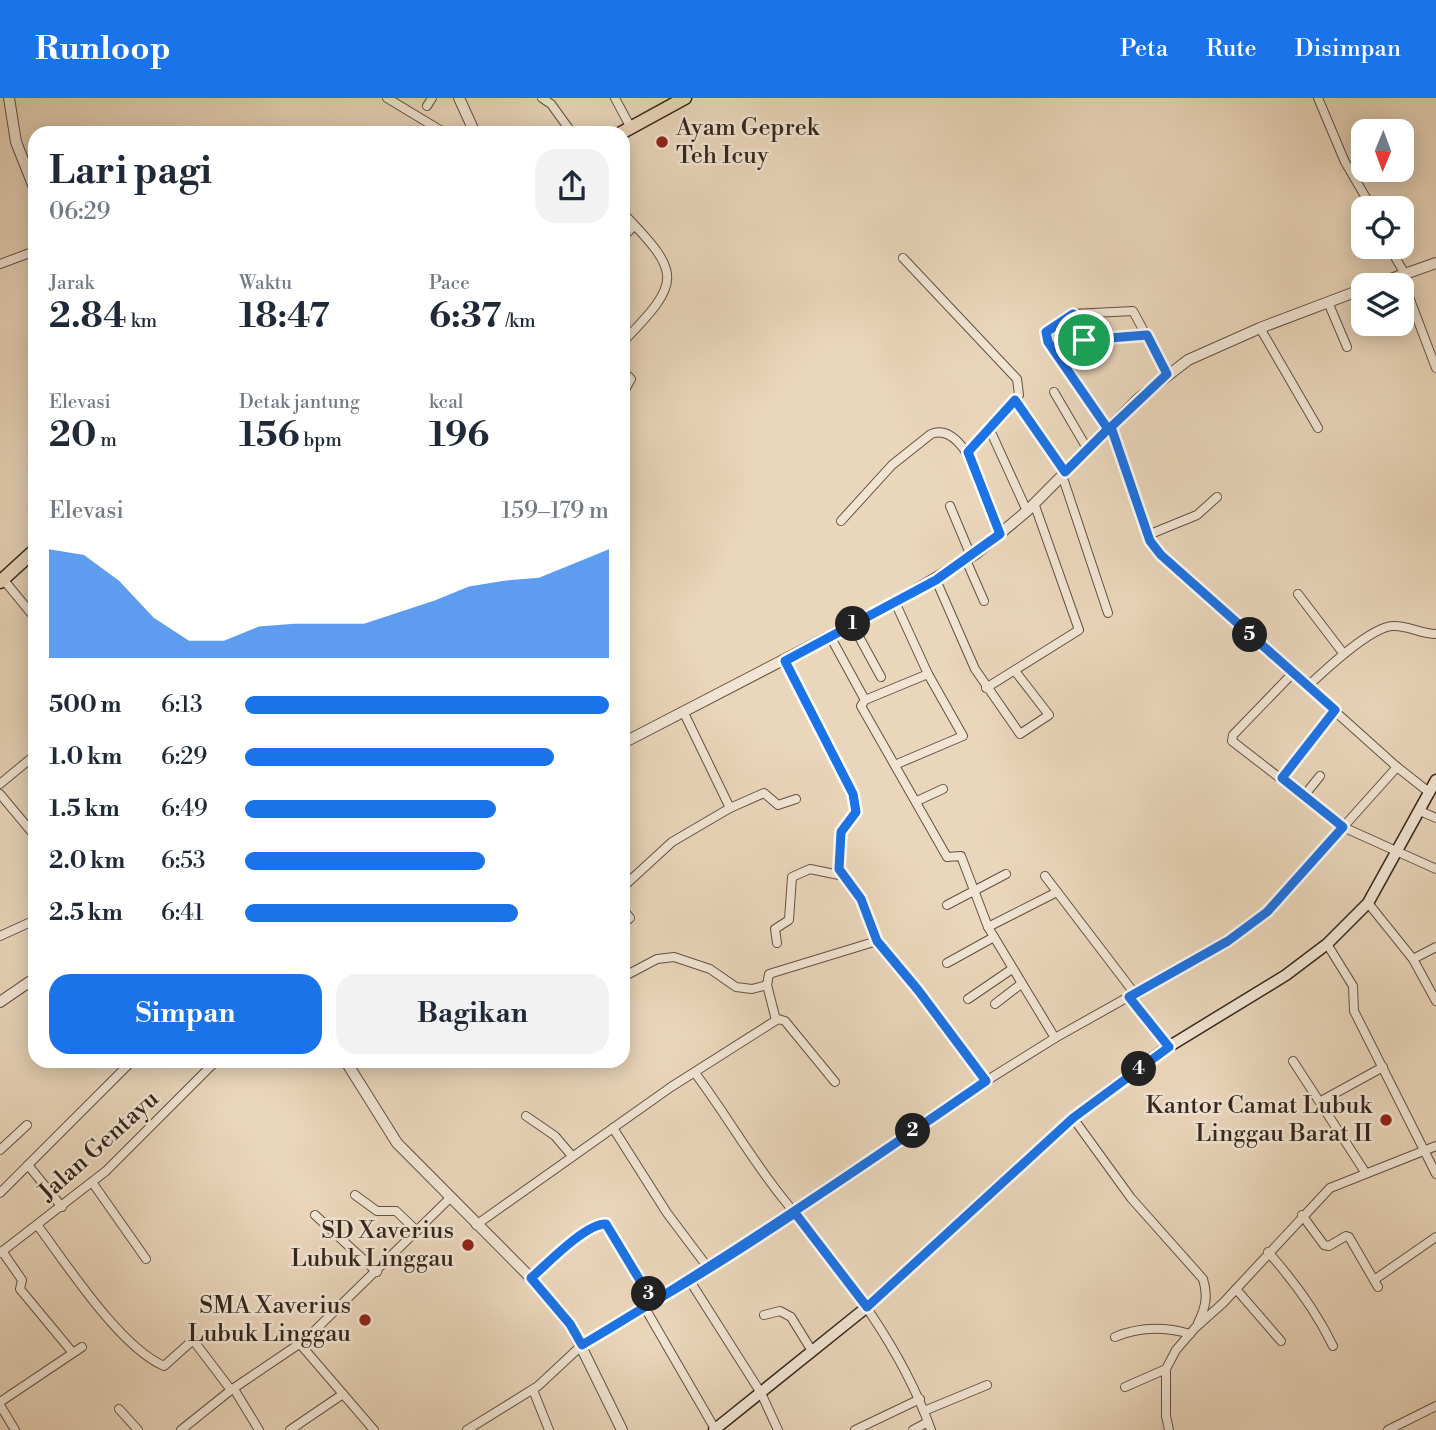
<!DOCTYPE html>
<html lang="id">
<meta charset="utf-8">
<style>
:root{--surface:#fff;--page:#f2f2f3;--text:#1f2937;--muted:#747a83;--accent:#1a73e8}
body{margin:0;font-family:"Libre Bodoni",serif;background:var(--page);color:var(--text);height:100vh;display:flex;flex-direction:column;font-size:26px;white-space:nowrap}
*{box-sizing:border-box;margin:0}
p{font-size:23px;color:var(--muted)}
.icon{flex:none;width:38px;height:38px;fill:none;stroke:currentColor;stroke-width:2;stroke-linecap:round;stroke-linejoin:round}
.map{position:relative;flex:1;overflow:hidden}
.drawer{position:absolute;left:28px;top:28px;width:602px;height:942px;display:flex;flex-direction:column;background:var(--surface);border-radius:21px;box-shadow:0 4px 18px #0003}
.drawer>*{flex:none}
.needle{width:46px;rotate:181deg}
.tools{position:absolute;left:1351px;top:21px;display:grid;gap:14px}
.tools a{display:grid;place-items:center;width:63px;height:63px;border-radius:14px;background:var(--surface);box-shadow:0 4px 18px #0003;font-size:35px}
.pin{position:absolute;display:grid;place-items:center;width:60px;height:60px;color:#fff;margin:-30px;border:4px solid #fff;border-radius:50%;box-shadow:0 2px 7px #0007}
.km{position:absolute;width:35px;height:35px;margin:-18px;border-radius:50%;background:#222;color:#fff;font-size:19px;line-height:35px;text-align:center}
.round{display:grid;place-items:center;flex:none;width:74px;height:74px;border-radius:21px;background:var(--page)}
.summary{display:flex;align-items:center;justify-content:space-between;height:119px;padding:0 21px}
h1{font-size:38px;font-weight:800;line-height:52px}
.stats{display:grid;grid-template-columns:repeat(3,1fr);gap:10px;height:119px;padding:7px 21px}
.stats div{display:grid;align-content:center}
.stats b{font-size:35px;font-weight:800}
.stats small{font-size:19px;font-weight:400}
.stats p{font-size:19px}
.chart{height:196px;padding:14px 21px}
.chart p{display:flex;justify-content:space-between}
.chart svg{width:100%;height:126px;margin-top:7px;fill:var(--accent);opacity:.7}
.action{display:flex;gap:14px;margin-top:auto;padding:14px 21px}
.action a{flex:1;height:80px;border-radius:21px;background:var(--accent);color:#fff;font-size:28px;font-weight:800;line-height:80px;text-align:center}
.action a+a{background:var(--page);color:var(--text)}
ul{padding:0 21px;list-style:none;font-size:23px}
li{display:grid;grid-template-columns:112px 84px 1fr;align-items:center;height:52px}
li i{height:18px;border-radius:9px;background:var(--accent)}
header{display:flex;align-items:center;gap:42px;box-sizing:border-box;height:98px;padding:0 35px;background:var(--accent);color:#fff}
header strong{font-size:33px}
nav{display:flex;gap:38px;margin-inline-start:auto;font-size:24px}
.map>svg:first-child{display:block}
</style>
<header>
<strong>Runloop</strong>
<nav><a>Peta</a><a>Rute</a><a>Disimpan</a></nav>
</header>
<div class="map">
<svg width="1436" height="1332" viewBox="0 0 1436 1332">
<rect width="100%" height="100%" fill="#ead6bb"/>
<filter id="stains"><feTurbulence type="fractalNoise" baseFrequency=".00286" numOctaves="4"/><feColorMatrix values="0 0 0 0 .2 0 0 0 0 .09 0 0 0 0 .02 0 0 0 .5 -.17"/></filter>
<radialGradient id="worn" r=".72"><stop offset=".6" stop-color="#630" stop-opacity="0"/><stop offset="1" stop-color="#630" stop-opacity=".3"/></radialGradient>
<g fill="none" stroke-linecap="round" stroke-linejoin="round">
<g stroke="#625143" stroke-width="10">
<g id="minor">
<path d="M 387,0 L 445,35"/>
<path d="M 542,0 L 551,6 L 572,35"/>
<path d="M 615,0 L 631,30"/>
<path d="M 1318,0 L 1345,64 L 1372,110"/>
<path d="M 427,8 L 432,0"/>
<path d="M 623,115 C 682,176 682,183 623,244"/>
<path d="M 623,139 L 634,128"/>
<path d="M 1389,149 L 1405,176"/>
<path d="M 903,160 L 1017,281 L 1019,297 L 968,354"/>
<path d="M 0,166 L 35,153"/>
<path d="M 1401,178 L 1436,270"/>
<path d="M 1328,204 L 1347,249"/>
<path d="M 1073,216 L 1086,243 L 1147,237"/>
<path d="M 1260,230 L 1318,330"/>
<path d="M 623,273 L 631,281 L 623,295"/>
<path d="M 1054,294 L 1088,352"/>
<path d="M 1015,302 L 1065,374"/>
<path d="M 1111,329 L 1154,451 L 1397,669 L 1430,695"/>
<path d="M 1108,331 L 1048,244 L 1048,232 L 1073,216 L 1133,213 L 1167,276"/>
<path d="M 990,332 L 1027,413"/>
<path d="M 1062,377 L 1108,515"/>
<path d="M 950,408 L 971,458"/>
<path d="M 841,423 L 892,367 L 931,336 C 967,321 992,412 1000,436"/>
<path d="M 1148,437 L 1197,417 L 1217,399"/>
<path d="M 966,462 L 984,503"/>
<path d="M 3,481 L 35,520"/>
<path d="M 936,482 L 975,571 L 1020,636 L 1049,617 L 1015,573"/>
<path d="M 1298,496 L 1343,555"/>
<path d="M 895,504 L 928,576 L 865,602 L 861,608 L 947,759 L 961,758 L 988,829 L 1055,940"/>
<path d="M 852,526 L 881,579"/>
<path d="M 830,538 L 865,602"/>
<path d="M 784,563 L 853,696 L 856,714 L 841,735 L 838,754 L 840,771 L 861,801 L 877,843 L 918,892 L 986,983"/>
<path d="M 1292,576 L 1233,637 L 1232,643 L 1343,729 L 1436,771"/>
<path d="M 1307,589 C 1324,573 1370,529 1393,528 C 1407,527 1421,536 1436,536"/>
<path d="M 986,590 L 1079,532 L 1034,405"/>
<path d="M 897,666 L 963,638 L 928,576"/>
<path d="M 1282,680 L 1335,613"/>
<path d="M 0,686 L 35,657"/>
<path d="M 0,696 L 35,738"/>
<path d="M 1303,699 L 1320,678"/>
<path d="M 917,703 L 943,691"/>
<path d="M 730,710 L 764,695 L 778,707 L 796,701"/>
<path d="M 1420,713 L 1436,720"/>
<path d="M 1045,778 L 1135,896"/>
<path d="M 623,789 L 672,744 L 730,710 L 683,613"/>
<path d="M 1368,805 L 1413,861 L 1436,903"/>
<path d="M 947,807 L 1006,776"/>
<path d="M 623,811 L 630,820 L 623,826"/>
<path d="M 988,829 L 1057,794"/>
<path d="M 0,838 L 35,822"/>
<path d="M 777,845 L 775,831 L 789,822 L 792,779 L 810,771 L 844,778"/>
<path d="M 1327,846 L 1353,888 L 1354,913 L 1436,1076"/>
<path d="M 1413,861 L 1436,849"/>
<path d="M 947,865 L 994,839"/>
<path d="M 623,879 L 657,861 L 674,859 L 710,871 L 736,889 L 752,891 L 767,887"/>
<path d="M 1129,899 L 1169,949"/>
<path d="M 968,901 L 1012,871"/>
<path d="M 995,906 L 1021,886"/>
<path d="M 776,922 L 767,887 L 769,876 L 877,843"/>
<path d="M 1293,963 L 1365,1074"/>
<path d="M 695,975 C 725,1015 750,1059 781,1098 C 840,1172 899,1242 931,1332"/>
<path d="M 1321,1003 L 1383,969"/>
<path d="M 526,1018 L 555,1038 L 572,1058"/>
<path d="M 1073,1020 L 1131,1100 L 1203,1181 C 1208,1197 1206,1209 1198,1225"/>
<path d="M 613,1030 L 667,1115 L 709,1171"/>
<path d="M 0,1052 L 27,1027"/>
<path d="M 28,1067 L 62,1109"/>
<path d="M 92,1084 L 146,1161"/>
<path d="M 0,1095 L 133,962"/>
<path d="M 355,1097 L 377,1113 L 396,1113 L 417,1133"/>
<path d="M 315,1117 L 377,1174"/>
<path d="M 1302,1117 L 1324,1147 L 1329,1148 L 1346,1138 L 1349,1139 L 1378,1189"/>
<path d="M 476,1127 L 671,989 L 778,921 L 785,923 L 835,984"/>
<path d="M 38,1128 C 67,1167 120,1249 164,1268 L 193,1242 L 231,1292"/>
<path d="M 2,1153 L 22,1182 L 20,1191 L 73,1255"/>
<path d="M 1268,1154 C 1294,1183 1316,1213 1333,1248"/>
<path d="M 0,1155 L 106,1073 L 217,962"/>
<path d="M 531,1180 L 581,1137 L 604,1125 L 653,1204"/>
<path d="M 1374,1182 L 1436,1139"/>
<path d="M 690,1183 L 761,1295 L 778,1332"/>
<path d="M 1236,1191 L 1281,1243"/>
<path d="M 645,1210 L 715,1331"/>
<path d="M 764,1217 L 780,1213 L 791,1219 L 812,1253"/>
<path d="M 1115,1239 C 1139,1229 1166,1229 1190,1236"/>
<path d="M 1125,1289 L 1166,1271"/>
<path d="M 234,1291 L 259,1332"/>
<path d="M 533,1292 L 549,1332"/>
<path d="M 343,1296 L 374,1332"/>
<path d="M 0,1304 L 82,1249"/>
<path d="M 0,1307 L 15,1332"/>
<path d="M 119,1311 L 138,1332"/>
<path d="M 924,1313 L 987,1287"/>
<path d="M 181,1332 L 231,1292 L 305,1242 L 450,1100"/>
<path d="M 290,1332 L 343,1296 L 300,1246"/>
<path d="M 467,1332 L 538,1288 L 582,1247 L 709,1171 L 986,983 L 1055,940 L 1228,843 L 1267,814 L 1397,669"/>
<path d="M 855,1332 L 920,1301"/>
<path d="M 913,1332 L 928,1324"/>
<path d="M 1169,1332 L 1166,1318 L 1166,1271 L 1176,1252 L 1195,1230 L 1223,1205 L 1330,1090 L 1436,1048"/>
<path d="M 1388,1332 L 1436,1308"/>
</g>
</g>
<g stroke="#625143" stroke-width="12">
<g id="tertiary">
<path d="M 9,0 L 16,44 L 35,92"/>
<path d="M 459,0 L 475,35"/>
<path d="M 1374,187 L 1436,165"/>
<path d="M 623,645 L 899,502 L 977,455 L 1027,413 L 1139,300 L 1188,262 L 1260,230 L 1363,191"/>
<path d="M 0,904 L 35,880"/>
<path d="M 345,962 L 397,1045 L 531,1180 L 570,1226 L 622,1332"/>
</g>
</g>
<g stroke="#34251b" stroke-width="13">
<path id="secondary" d="M 714,1332 L 867,1209 L 1073,1020 L 1165,951 L 1286,877 L 1327,846 L 1368,805 L 1436,682"/>
</g>
<g stroke="#34251b" stroke-width="15">
<g id="trunk">
<path d="M 621,35 L 685,0"/>
<path d="M 0,484 L 35,452"/>
</g>
</g>
<use href="#minor" stroke="#f1e4d3" stroke-width="8"/>
<use href="#tertiary" stroke="#f1e4d3" stroke-width="10"/>
<use href="#secondary" stroke="#f1e4d3" stroke-width="10"/>
<use href="#trunk" stroke="#ead6bb" stroke-width="12"/>
</g>
<g fill="none" stroke-linecap="round" stroke-linejoin="round">
<g stroke="#fff" stroke-width="14">
<path id="route" d="M 1084,242 L 1073,216 L 1046,234 L 1048,244 L 1108,331 L 1065,374 L 1015,302 L 968,354 L 1000,436 L 936,482 L 785,563 L 853,696 L 856,714 L 841,734 L 839,771 L 861,801 L 877,843 L 918,892 L 986,983 C 853,1075 720,1165 582,1247 L 570,1226 L 531,1180 C 546,1167 586,1125 606,1126 L 653,1204 C 702,1176 748,1146 795,1115 L 867,1209 L 1073,1020 L 1169,949 L 1129,899 L 1228,843 L 1267,814 L 1343,729 L 1282,680 L 1335,612 L 1161,457 L 1150,443 L 1111,329 L 1167,276 L 1147,237 L 1084,242"/>
</g>
<use href="#route" stroke="#1a73e8" stroke-width="9"/>
</g>
<g fill="#8f2418" stroke="#f1e4d3" stroke-width="2.5">
<circle cx="662" cy="44" r="7"/>
<circle cx="1386" cy="1022" r="7"/>
<circle cx="468" cy="1147" r="7"/>
<circle cx="365" cy="1222" r="7"/>
</g>
<g text-anchor="middle" dominant-baseline="central" stroke-width="5" stroke-linejoin="round" paint-order="stroke">
<g font-size="24" fill="#34251b" stroke="#f1e4d3" text-anchor="end">
<text x="676" y="30" text-anchor="start">Ayam Geprek<tspan x="676" dy="28">Teh Icuy</tspan></text>
<text x="1372" y="1008">Kantor Camat Lubuk<tspan x="1372" dy="28">Linggau Barat II</tspan></text>
<text x="454" y="1133">SD Xaverius<tspan x="454" dy="28">Lubuk Linggau</tspan></text>
<text x="351" y="1208">SMA Xaverius<tspan x="351" dy="28">Lubuk Linggau</tspan></text>
</g>
<g font-size="24" fill="#34251b" stroke="#f1e4d3">
<text transform="translate(99 1048) rotate(-42)">Jalan Gentayu</text>
</g>
</g>
<rect width="100%" height="100%" filter="url(#stains)"/>
<rect width="100%" height="100%" fill="url(#worn)"/>
</svg>
<div class="tools">
<a><svg class="needle" viewBox="-14 -14 28 28"><path d="M0-13l5 13h-10z" fill="#e53935"/><path d="M0 13l5-13h-10z" fill="#747a83"/></svg></a>
<a><svg class="icon" aria-label="locate" viewBox="0 0 24 24"><circle cx="12" cy="12" r="6"/><path d="M12 2v4M12 18v4M2 12h4M18 12h4"/></svg></a>
<a><svg class="icon" aria-label="layers" viewBox="0 0 24 24"><path d="M12 4l9 5-9 5-9-5zM3 14l9 5 9-5"/></svg></a>
</div>
<div class="pin" style="left:1084px;top:242px;background:#1e9e55"><svg class="icon" aria-label="arrive" viewBox="0 0 24 24"><path d="M6 21V4h12l-3 4 3 4H6"/></svg></div>
<b class="km" style="left:853px;top:526px">1</b>
<b class="km" style="left:913px;top:1033px">2</b>
<b class="km" style="left:649px;top:1196px">3</b>
<b class="km" style="left:1139px;top:971px">4</b>
<b class="km" style="left:1250px;top:537px">5</b>
<section class="drawer">
<div class="summary"><div><h1>Lari pagi</h1><p>06:29</p></div><a class="round"><svg class="icon" aria-label="share" viewBox="0 0 24 24"><path d="M12 15V3M7 8l5-5 5 5M5 13v7h14v-7"/></svg></a></div>
<div class="stats">
<div><p>Jarak</p><b>2.84<small> km</small></b></div>
<div><p>Waktu</p><b>18:47</b></div>
<div><p>Pace</p><b>6:37<small> /km</small></b></div>
</div>
<div class="stats">
<div><p>Elevasi</p><b>20<small> m</small></b></div>
<div><p>Detak jantung</p><b>156<small> bpm</small></b></div>
<div><p>kcal</p><b>196</b></div>
</div>
<div class="chart"><p><span>Elevasi</span>159–179 m</p>
<svg viewBox="0 0 160 44" preserveAspectRatio="none"><path d="M0 44V6L10 8L20 17L30 30L40 38L50 38L60 33L70 32L80 32L90 32L100 28L110 24L120 19L130 17L140 16L150 11L160 6V44z"/></svg>
</div>
<ul>
<li><b>500 m</b>6:13<i style="width:100%"></i></li>
<li><b>1.0 km</b>6:29<i style="width:85%"></i></li>
<li><b>1.5 km</b>6:49<i style="width:69%"></i></li>
<li><b>2.0 km</b>6:53<i style="width:66%"></i></li>
<li><b>2.5 km</b>6:41<i style="width:75%"></i></li>
</ul>
<div class="action"><a>Simpan</a><a>Bagikan</a></div>
</section>
</div>
